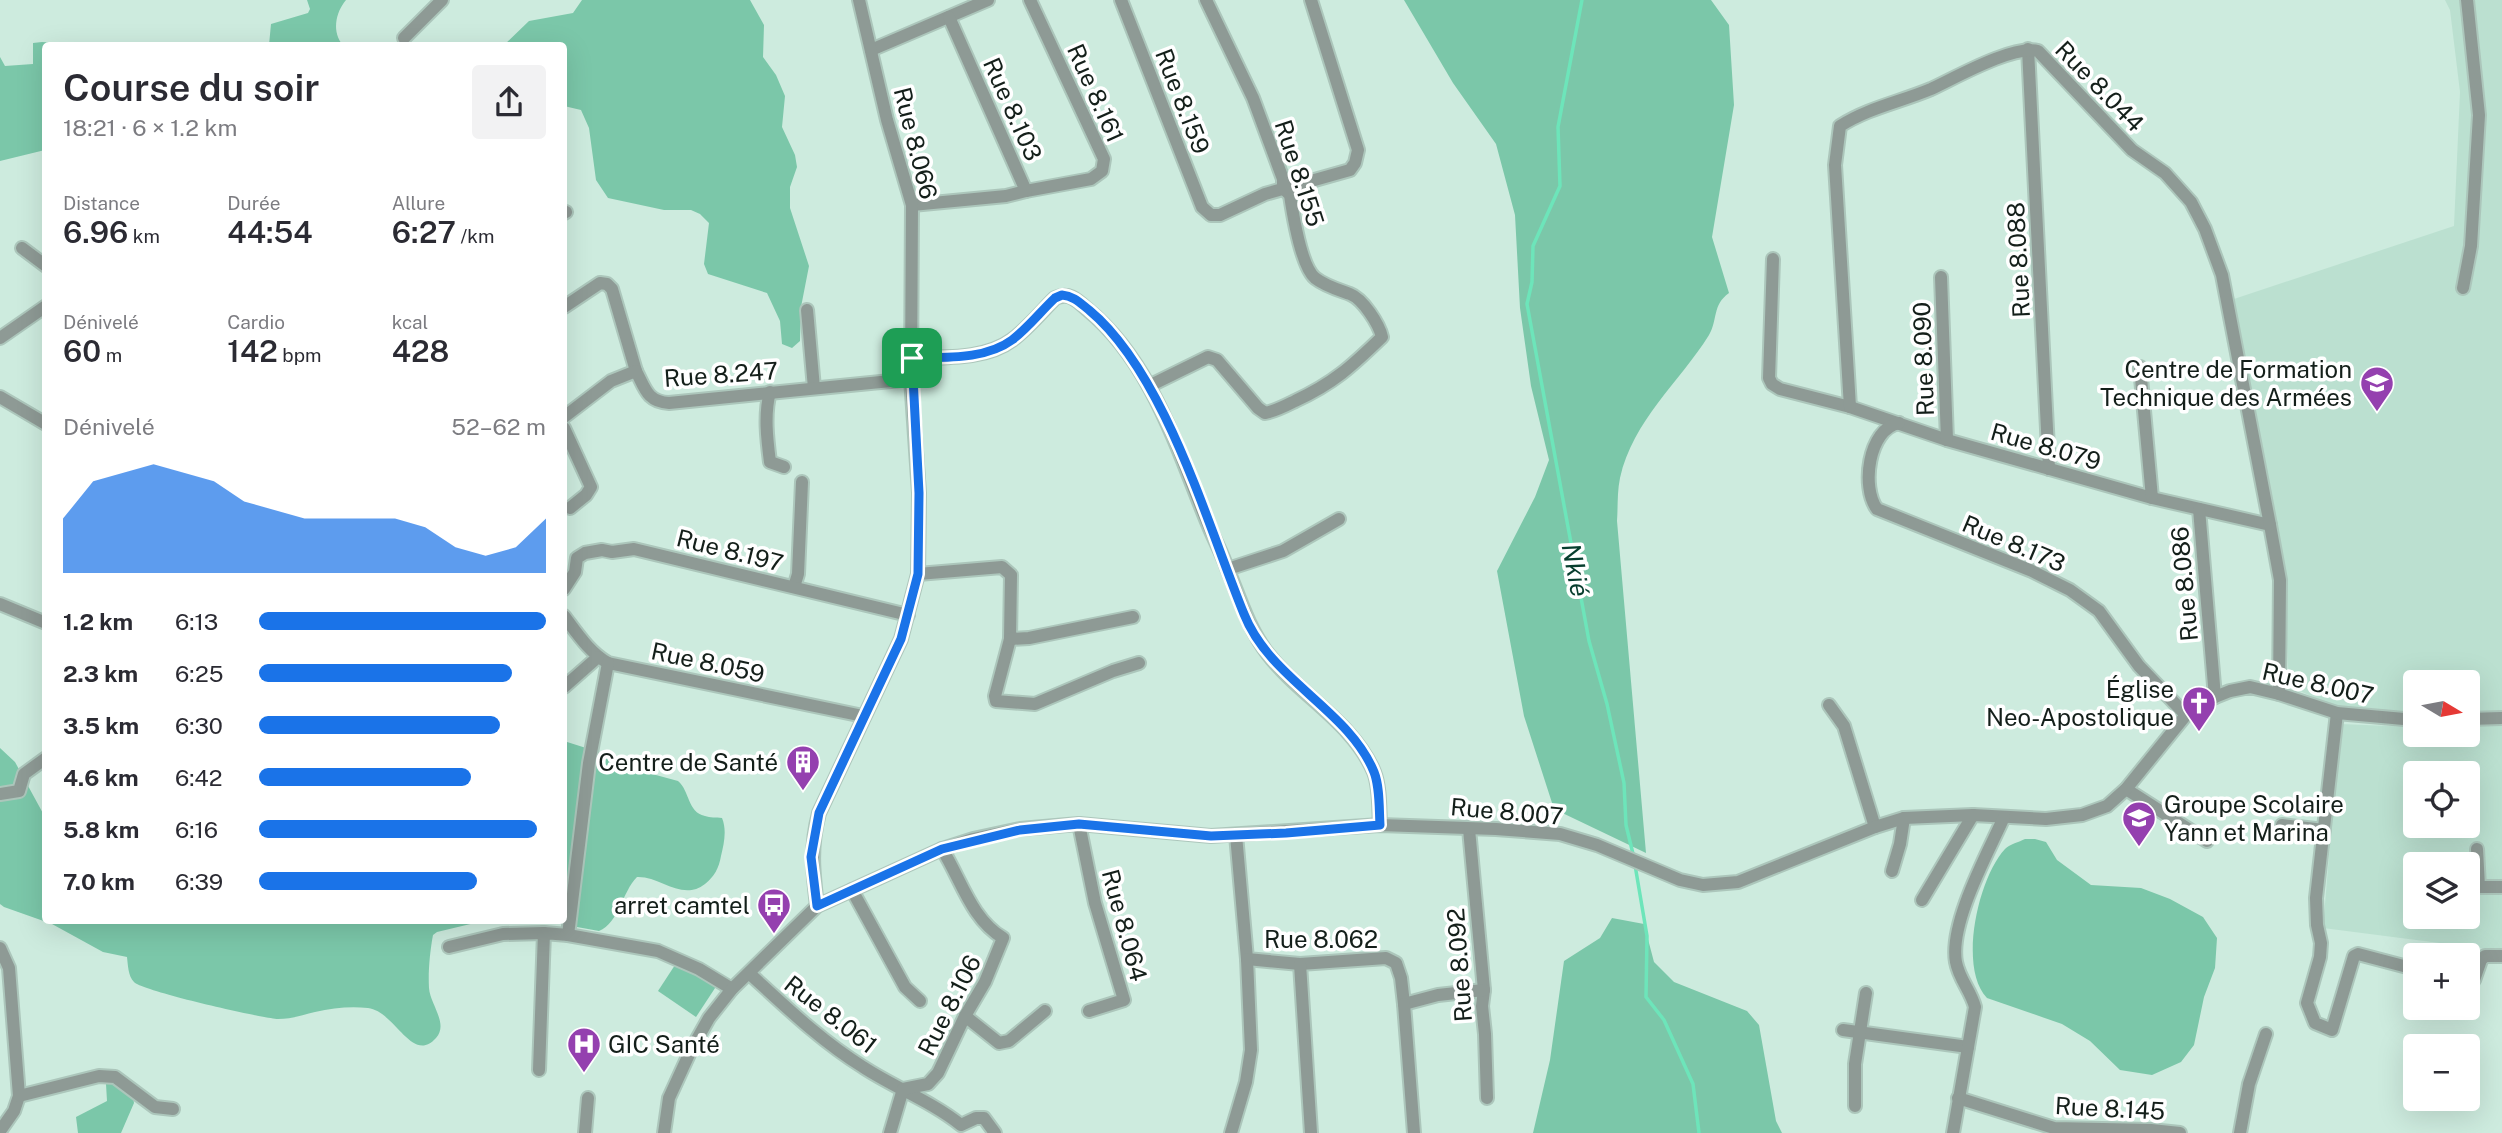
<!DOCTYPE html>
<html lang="fr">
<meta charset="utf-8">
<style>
:root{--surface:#fff;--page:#f2f2f3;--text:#2b2b33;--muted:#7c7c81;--accent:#1a73e8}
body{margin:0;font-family:"Public Sans",sans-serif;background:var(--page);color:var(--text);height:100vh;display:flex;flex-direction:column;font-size:26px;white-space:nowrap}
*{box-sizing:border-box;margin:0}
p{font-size:23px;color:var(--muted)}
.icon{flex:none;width:38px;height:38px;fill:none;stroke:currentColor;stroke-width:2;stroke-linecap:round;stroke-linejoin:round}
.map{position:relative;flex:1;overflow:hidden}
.drawer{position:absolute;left:42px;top:42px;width:525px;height:882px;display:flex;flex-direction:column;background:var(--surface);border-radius:7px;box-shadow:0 7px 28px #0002}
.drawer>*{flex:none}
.needle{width:46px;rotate:100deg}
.controls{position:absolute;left:2403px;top:670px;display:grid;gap:14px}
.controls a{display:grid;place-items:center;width:77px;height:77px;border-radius:7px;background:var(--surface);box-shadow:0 7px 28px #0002;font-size:35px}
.pin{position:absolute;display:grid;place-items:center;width:60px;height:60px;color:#fff;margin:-30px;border-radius:14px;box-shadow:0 4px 10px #0006}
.round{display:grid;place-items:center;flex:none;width:74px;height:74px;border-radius:7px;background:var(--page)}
.headline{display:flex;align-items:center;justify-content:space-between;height:119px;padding:0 21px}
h1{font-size:38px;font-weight:600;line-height:52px}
.figures{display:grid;grid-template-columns:repeat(3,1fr);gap:10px;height:119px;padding:7px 21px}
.figures div{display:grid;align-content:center}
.figures b{font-size:30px;font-weight:600}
.figures small{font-size:19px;font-weight:400}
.figures p{font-size:19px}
.chart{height:196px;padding:14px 21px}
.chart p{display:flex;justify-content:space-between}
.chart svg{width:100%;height:126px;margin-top:7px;fill:var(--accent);opacity:.7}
ul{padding:0 21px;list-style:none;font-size:23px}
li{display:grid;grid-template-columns:112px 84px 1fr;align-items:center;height:52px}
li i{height:18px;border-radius:9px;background:var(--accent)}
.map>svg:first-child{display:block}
</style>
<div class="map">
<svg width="2502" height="1133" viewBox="0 0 2502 1133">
<rect width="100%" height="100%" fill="#cdebde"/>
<g fill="#bbe0d0" fill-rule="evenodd">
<path d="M 2445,0 L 2502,0 L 2502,714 L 2468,715 L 2468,682 L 2415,682 L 2415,717 L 2337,708 L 2289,686 L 2284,580 L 2228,301 L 2454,226 L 2460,92 L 2450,10 Z"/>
<path d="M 2340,724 L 2415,727 L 2415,735 L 2468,735 L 2468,726 L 2502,726 L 2502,951 L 2323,928 ZM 2415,774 L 2468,774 L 2468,826 L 2415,826 ZM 2415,864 L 2468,864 L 2468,917 L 2415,917 Z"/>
</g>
<g fill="#7bc7a9">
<path d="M 307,0 L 346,0 C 335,13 332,33 343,45 L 269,45 L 271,24 L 308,13 L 310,9 Z"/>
<path d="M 582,0 L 750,0 L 764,25 L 763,57 L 776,75 L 785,96 L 782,127 L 795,155 L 797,167 L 790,187 L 790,208 L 809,266 L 801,307 L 800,341 L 792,348 L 782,344 L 780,321 L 767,293 L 708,274 L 704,264 L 709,223 L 700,214 L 691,210 L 664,210 L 608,198 L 596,180 L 589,128 L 581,110 L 564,106 L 564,46 L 504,45 L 529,21 L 573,13 Z"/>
<path d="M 1404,0 L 1711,0 L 1729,25 L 1734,105 L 1712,237 L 1729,293 C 1712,305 1718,320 1709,335 C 1679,383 1633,420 1620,478 C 1617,492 1618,507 1617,521 L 1646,853 L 1554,809 L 1524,716 L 1497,571 L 1535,497 L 1549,460 L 1531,386 L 1520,308 L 1515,215 L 1496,144 L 1453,83 Z"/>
<path d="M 42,42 L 61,43 L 62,45 L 46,46 L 45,150 L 0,161 L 0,57 L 5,66 L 33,64 L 33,43 Z"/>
<path d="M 564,741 L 586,748 L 619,765 L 678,781 C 690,791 687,812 705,816 C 710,818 716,817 722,818 C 727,830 724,844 721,856 C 719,868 714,877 705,884 C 682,902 661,876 637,877 C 622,892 619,923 599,931 L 544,921 L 564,920 Z"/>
<path d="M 0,748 L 15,762 L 45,817 L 46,920 L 483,921 L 437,932 L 433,935 C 430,951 428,972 429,988 C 430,1004 449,1024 436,1038 C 412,1065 395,1011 368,1008 C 350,1006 333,1008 315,1012 C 303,1015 291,1019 278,1019 C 261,1018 142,991 134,982 C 128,976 128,965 127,957 L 103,952 L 52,924 L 4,907 L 0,904 Z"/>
<path d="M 2025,839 L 2035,839 L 2046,842 L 2057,860 L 2091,885 L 2141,888 L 2170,899 L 2203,917 L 2217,938 L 2215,968 L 2204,997 L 2194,1045 L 2181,1062 L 2152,1075 L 2120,1070 L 2090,1041 L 2062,1024 L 1987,998 C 1958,968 1978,878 2005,849 C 2010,844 2019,842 2025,839 Z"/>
<path d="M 1612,918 L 1644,924 L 1654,962 L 1674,982 L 1747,1011 L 1759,1025 L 1776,1121 L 1782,1133 L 1533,1133 L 1550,1060 L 1564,961 L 1600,938 Z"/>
<path d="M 675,965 L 717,985 L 696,1017 L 658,991 Z"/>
<path d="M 118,1081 L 132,1092 L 134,1103 L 121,1133 L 78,1133 L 76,1117 L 107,1101 L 106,1084 Z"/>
</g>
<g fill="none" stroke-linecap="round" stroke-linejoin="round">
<g stroke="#6de5ba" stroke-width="3.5">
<path d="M 1582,0 L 1558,127 L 1560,186 L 1533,246 L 1532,282 L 1527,304 L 1589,641 L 1607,704 L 1624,783 L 1626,825 L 1634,858"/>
<path d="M 1635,865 L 1647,936 L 1646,997 L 1664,1020 L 1693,1084 L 1699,1133"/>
</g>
<g stroke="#acc6bb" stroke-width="16">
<g id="minor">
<path d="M 1121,0 L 1202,207 L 1211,215 L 1220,215 L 1265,194 L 1350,170 L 1355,163 L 1358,150 L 1311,0"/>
<path d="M 404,38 L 442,0"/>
<path d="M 2028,49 L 2049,469"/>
<path d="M 871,50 L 988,0"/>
<path d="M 1026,191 L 1091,179 L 1102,171 L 1104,159 L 1030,0"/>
<path d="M 912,205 L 1006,196 L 1026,191 L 949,17"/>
<path d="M 564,213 L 566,212"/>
<path d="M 22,248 L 46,266"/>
<path d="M 1773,259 L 1769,378 L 1772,384 L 1780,389 L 1850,407 L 1947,440 L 2152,498 L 2270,525 L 2280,580 L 2279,694"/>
<path d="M 1941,277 L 1947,440"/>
<path d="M 2463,288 L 2471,246 L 2479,115 L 2467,0"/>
<path d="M 564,307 L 600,283 L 607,284 L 612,289 L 636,371"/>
<path d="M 807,310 L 814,388"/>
<path d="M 0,338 L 46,306"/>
<path d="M 912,358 C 944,357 985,360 1012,340 C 1028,328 1041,312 1055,298 C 1069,292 1076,299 1087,309 C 1152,362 1177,449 1208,524 C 1214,539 1222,553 1227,568 C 1240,599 1248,628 1268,654 C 1300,696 1353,722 1374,772 C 1380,787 1379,809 1380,825"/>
<path d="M 2140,367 L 2152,498"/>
<path d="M 1149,386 L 1208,357 L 1217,360 L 1258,408 L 1265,413 C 1276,411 1285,406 1295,401 C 1334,383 1352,366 1382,337 C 1379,324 1363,299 1350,294 C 1339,290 1325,286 1315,278 C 1301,266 1293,215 1290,195 L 1283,188 L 1283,179 L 1253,98 L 1206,0"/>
<path d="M 770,392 C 764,414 767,439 770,462 L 784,467"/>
<path d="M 0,397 L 46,424"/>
<path d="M 1850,407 L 1835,165 L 1840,126 C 1868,108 1900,102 1931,89 C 1955,78 2012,45 2038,51 L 2132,150 L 2165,173 L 2191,202 L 2205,229 L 2222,275 L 2270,525"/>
<path d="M 564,417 L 611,381 L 636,371 C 645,388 647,402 669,403 L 911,379"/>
<path d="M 1899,423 C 1868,429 1861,488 1877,509 L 2032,571 L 2070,590 L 2099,611 L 2139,666 L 2186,715"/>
<path d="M 564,428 L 591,487 L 586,495 L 570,508"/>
<path d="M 2199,509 L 2215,697"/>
<path d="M 1228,569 L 1283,551 L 1339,519"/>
<path d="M 918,574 L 1002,567 L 1011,575 L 1010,639 L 995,696 L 996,701 L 1035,704 L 1113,671 L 1139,663"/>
<path d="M 794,587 L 798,574 L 802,482"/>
<path d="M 564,589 L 575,572 L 577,558 L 585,553 L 602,550 L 612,552 L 634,549 L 908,615"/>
<path d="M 0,604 L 46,623"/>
<path d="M 564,616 C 577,633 589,652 608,663 L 863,716"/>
<path d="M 1010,639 L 1029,638 L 1133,617"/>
<path d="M 564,687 L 598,657"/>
<path d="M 1829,705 L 1844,726 L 1875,827"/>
<path d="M 2337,713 L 2316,898 L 2317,925 L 2321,943 L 2320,957 L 2307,1003 L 2315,1023 L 2332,1030 L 2354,956 L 2358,954 L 2415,969"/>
<path d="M 2468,719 L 2502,718"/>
<path d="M 2126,789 L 2207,841"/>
<path d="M 0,794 L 19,791 L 24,774 L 46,758"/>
<path d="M 1079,824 L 1095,903 L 1124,1000 L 1089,1011"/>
<path d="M 2282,825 L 2324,830"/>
<path d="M 1469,829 L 1484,990 L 1482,1006 L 1485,1034 L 1487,1098"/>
<path d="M 1236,835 L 1247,959 L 1300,964 L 1386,958 L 1396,963 L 1401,978 L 1404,1004 L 1438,995 L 1484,990"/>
<path d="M 2477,849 L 2479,887 L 2502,887"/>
<path d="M 1892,871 L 1900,844 L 1904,818"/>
<path d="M 852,890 L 905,987 L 920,1001"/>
<path d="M 1922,900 L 1973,815"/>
<path d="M 817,906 C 813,872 810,848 819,813 L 901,639 L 918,574 L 919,493 L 911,379 L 912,205 L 887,120 L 859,0"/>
<path d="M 568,935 L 589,763 L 608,663"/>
<path d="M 449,947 L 503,934 L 544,933"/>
<path d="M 0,948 L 9,968 L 19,1096 L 14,1111 L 0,1131"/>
<path d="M 1300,964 L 1311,1133"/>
<path d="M 750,974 C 786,1007 821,1041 863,1067 C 895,1088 931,1101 961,1125 L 976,1118 L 984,1118 L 995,1133"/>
<path d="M 2468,982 L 2474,980 L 2481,960 L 2485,956 L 2502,956"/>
<path d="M 1404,1004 L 1414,1133"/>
<path d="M 965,1016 L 999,1043 L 1009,1041 L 1045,1011"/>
<path d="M 1843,1030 L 1968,1047"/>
<path d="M 539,1070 L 544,933 L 568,935 L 658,951 L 699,969 L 732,989"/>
<path d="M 19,1096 L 99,1076 L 115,1077 L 155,1107 L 173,1109"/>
<path d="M 1958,1098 L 2054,1128 L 2151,1130 L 2180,1133"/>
<path d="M 1855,1106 L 1855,1064 L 1866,993"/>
<path d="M 585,1133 L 588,1098"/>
<path d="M 664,1133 L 669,1098 L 691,1050 L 709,1018 L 732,989 L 817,906 L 942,849 L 973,839 L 1020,829 L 1079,824 L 1211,836 L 1380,825 L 1496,829 L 1560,834 L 1597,845 L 1680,880 L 1703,885 L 1738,882 L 1875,827 L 1904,818 L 1973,815 L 2046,819 L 2082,815 L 2107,806 L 2126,789 L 2186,715 L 2215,697 L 2230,691 L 2250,687 L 2279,694 L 2337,713 L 2415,720"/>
<path d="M 890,1133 L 903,1089 L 928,1084 L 938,1073 L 965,1016 L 985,982 L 1003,938 C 971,919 961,879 942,849"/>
<path d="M 1231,1133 L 1246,1082 L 1251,1050 L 1247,959"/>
<path d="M 1953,1133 L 1975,1007 C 1971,991 1959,979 1956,962 C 1949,923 1988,853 2004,817"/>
<path d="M 2240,1133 L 2249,1084 L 2266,1034"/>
</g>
</g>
<use href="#minor" stroke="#8e9a95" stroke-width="12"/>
</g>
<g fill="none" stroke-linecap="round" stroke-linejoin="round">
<g stroke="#fff" stroke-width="14">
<path id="route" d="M 1062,295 C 1074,296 1080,303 1089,310 C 1165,373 1207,524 1244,614 C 1270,680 1349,710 1374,772 C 1380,787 1379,809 1380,825 L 1286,833 L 1211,836 L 1079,824 L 1020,830 L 942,849 L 817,906 L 811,857 L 819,813 L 901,639 L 918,574 L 919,493 L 912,358 C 944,357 985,360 1012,340 C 1028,328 1041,311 1055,298 Z"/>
</g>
<use href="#route" stroke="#1a73e8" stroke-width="9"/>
</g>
<defs>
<g id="school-pin" transform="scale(1.75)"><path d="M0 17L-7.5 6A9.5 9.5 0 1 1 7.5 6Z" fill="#9440af" stroke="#fff"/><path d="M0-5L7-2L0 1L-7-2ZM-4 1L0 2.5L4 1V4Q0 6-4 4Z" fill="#fff"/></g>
<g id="church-pin" transform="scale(1.75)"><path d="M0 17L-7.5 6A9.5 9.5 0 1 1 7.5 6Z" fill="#9440af" stroke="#fff"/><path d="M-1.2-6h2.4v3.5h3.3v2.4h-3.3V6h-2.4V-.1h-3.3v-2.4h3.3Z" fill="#fff"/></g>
<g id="building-pin" transform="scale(1.75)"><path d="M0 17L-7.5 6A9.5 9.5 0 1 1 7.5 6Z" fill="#9440af" stroke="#fff"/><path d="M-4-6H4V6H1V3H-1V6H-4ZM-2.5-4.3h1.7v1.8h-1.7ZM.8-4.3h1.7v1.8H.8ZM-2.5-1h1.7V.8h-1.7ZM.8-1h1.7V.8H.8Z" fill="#fff"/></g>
<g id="bus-pin" transform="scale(1.75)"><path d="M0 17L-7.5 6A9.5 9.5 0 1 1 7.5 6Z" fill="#9440af" stroke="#fff"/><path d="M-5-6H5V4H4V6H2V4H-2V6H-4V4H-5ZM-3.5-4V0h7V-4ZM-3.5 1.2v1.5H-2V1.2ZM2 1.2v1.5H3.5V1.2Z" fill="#fff"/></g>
<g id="hospital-pin" transform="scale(1.75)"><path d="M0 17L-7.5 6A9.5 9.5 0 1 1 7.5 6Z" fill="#9440af" stroke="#fff"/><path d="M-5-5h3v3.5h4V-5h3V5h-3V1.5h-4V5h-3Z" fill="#fff"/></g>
</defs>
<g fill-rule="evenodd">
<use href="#school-pin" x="2377" y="383"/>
<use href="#church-pin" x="2199" y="703"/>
<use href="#building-pin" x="803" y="762"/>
<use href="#school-pin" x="2139" y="818"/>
<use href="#bus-pin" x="774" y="905"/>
<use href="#hospital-pin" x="584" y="1044"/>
</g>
<g text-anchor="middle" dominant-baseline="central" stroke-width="7" stroke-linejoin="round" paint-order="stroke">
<g font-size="24" fill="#141f1a" stroke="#fff">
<text transform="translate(2100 86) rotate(46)">Rue 8.044</text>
<text transform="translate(1096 93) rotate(66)">Rue 8.161</text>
<text transform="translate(1183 101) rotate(69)">Rue 8.159</text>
<text transform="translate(1013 109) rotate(66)">Rue 8.103</text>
<text transform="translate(916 143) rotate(76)">Rue 8.066</text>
<text transform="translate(1300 173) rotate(72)">Rue 8.155</text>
<text transform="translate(2018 260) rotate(-93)">Rue 8.088</text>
<text transform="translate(1923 359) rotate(-92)">Rue 8.090</text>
<text transform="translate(721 374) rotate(-4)">Rue 8.247</text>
<text transform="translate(2046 446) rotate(16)">Rue 8.079</text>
<text transform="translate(2014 543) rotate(23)">Rue 8.173</text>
<text transform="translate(730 550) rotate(14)">Rue 8.197</text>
<text transform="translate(2184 584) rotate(-95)">Rue 8.086</text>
<text transform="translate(708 662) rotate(12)">Rue 8.059</text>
<text transform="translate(2318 683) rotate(13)">Rue 8.007</text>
<text transform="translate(1507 811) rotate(5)">Rue 8.007</text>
<text transform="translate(1125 925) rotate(75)">Rue 8.064</text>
<text x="1321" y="939">Rue 8.062</text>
<text transform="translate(1459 965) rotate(-94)">Rue 8.092</text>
<text transform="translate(949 1005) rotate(-63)">Rue 8.106</text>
<text transform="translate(831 1014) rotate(38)">Rue 8.061</text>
<text transform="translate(2110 1108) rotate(3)">Rue 8.145</text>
</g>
<g font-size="24" fill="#141f1a" stroke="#fff" text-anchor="end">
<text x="2352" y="369">Centre de Formation<tspan x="2352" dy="28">Technique des Armées</tspan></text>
<text x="2174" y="689">Église<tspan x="2174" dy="28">Neo-Apostolique</tspan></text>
<text x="778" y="762">Centre de Santé</text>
<text x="2164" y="804" text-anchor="start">Groupe Scolaire<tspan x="2164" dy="28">Yann et Marina</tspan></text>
<text x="750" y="905">arret camtel</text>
<text x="608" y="1044" text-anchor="start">GIC Santé</text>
</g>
<g font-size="26" font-style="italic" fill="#073e2e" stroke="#fff">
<text transform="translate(1576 570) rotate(79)">Nkié</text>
</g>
</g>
</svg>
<div class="controls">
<a><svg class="needle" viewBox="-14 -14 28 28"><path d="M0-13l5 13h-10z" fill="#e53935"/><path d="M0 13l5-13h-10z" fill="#7c7c81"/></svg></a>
<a><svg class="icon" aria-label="locate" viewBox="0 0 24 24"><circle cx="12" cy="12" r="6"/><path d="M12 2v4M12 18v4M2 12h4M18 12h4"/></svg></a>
<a><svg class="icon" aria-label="layers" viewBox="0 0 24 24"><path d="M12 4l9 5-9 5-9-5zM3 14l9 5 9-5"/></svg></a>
<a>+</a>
<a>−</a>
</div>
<div class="pin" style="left:912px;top:358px;background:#1e9e55"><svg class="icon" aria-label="arrive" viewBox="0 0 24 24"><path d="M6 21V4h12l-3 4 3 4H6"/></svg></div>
<section class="drawer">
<div class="headline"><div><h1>Course du soir</h1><p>18:21 · 6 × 1.2 km</p></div><a class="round"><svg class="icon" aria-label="share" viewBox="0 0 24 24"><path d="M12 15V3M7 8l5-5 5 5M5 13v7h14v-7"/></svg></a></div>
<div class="figures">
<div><p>Distance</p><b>6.96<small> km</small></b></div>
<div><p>Durée</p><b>44:54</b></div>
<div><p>Allure</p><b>6:27<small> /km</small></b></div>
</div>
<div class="figures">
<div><p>Dénivelé</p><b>60<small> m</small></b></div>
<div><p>Cardio</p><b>142<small> bpm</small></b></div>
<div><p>kcal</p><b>428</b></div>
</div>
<div class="chart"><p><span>Dénivelé</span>52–62 m</p>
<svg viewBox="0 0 160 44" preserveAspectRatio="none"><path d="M0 44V25L10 12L20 9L30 6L40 9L50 12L60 19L70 22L80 25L90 25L100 25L110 25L120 28L130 35L140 38L150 35L160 25V44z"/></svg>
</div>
<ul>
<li><b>1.2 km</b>6:13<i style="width:100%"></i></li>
<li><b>2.3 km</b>6:25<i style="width:88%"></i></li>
<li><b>3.5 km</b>6:30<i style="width:84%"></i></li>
<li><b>4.6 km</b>6:42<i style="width:74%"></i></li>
<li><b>5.8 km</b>6:16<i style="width:97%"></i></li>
<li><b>7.0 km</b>6:39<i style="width:76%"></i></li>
</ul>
</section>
</div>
